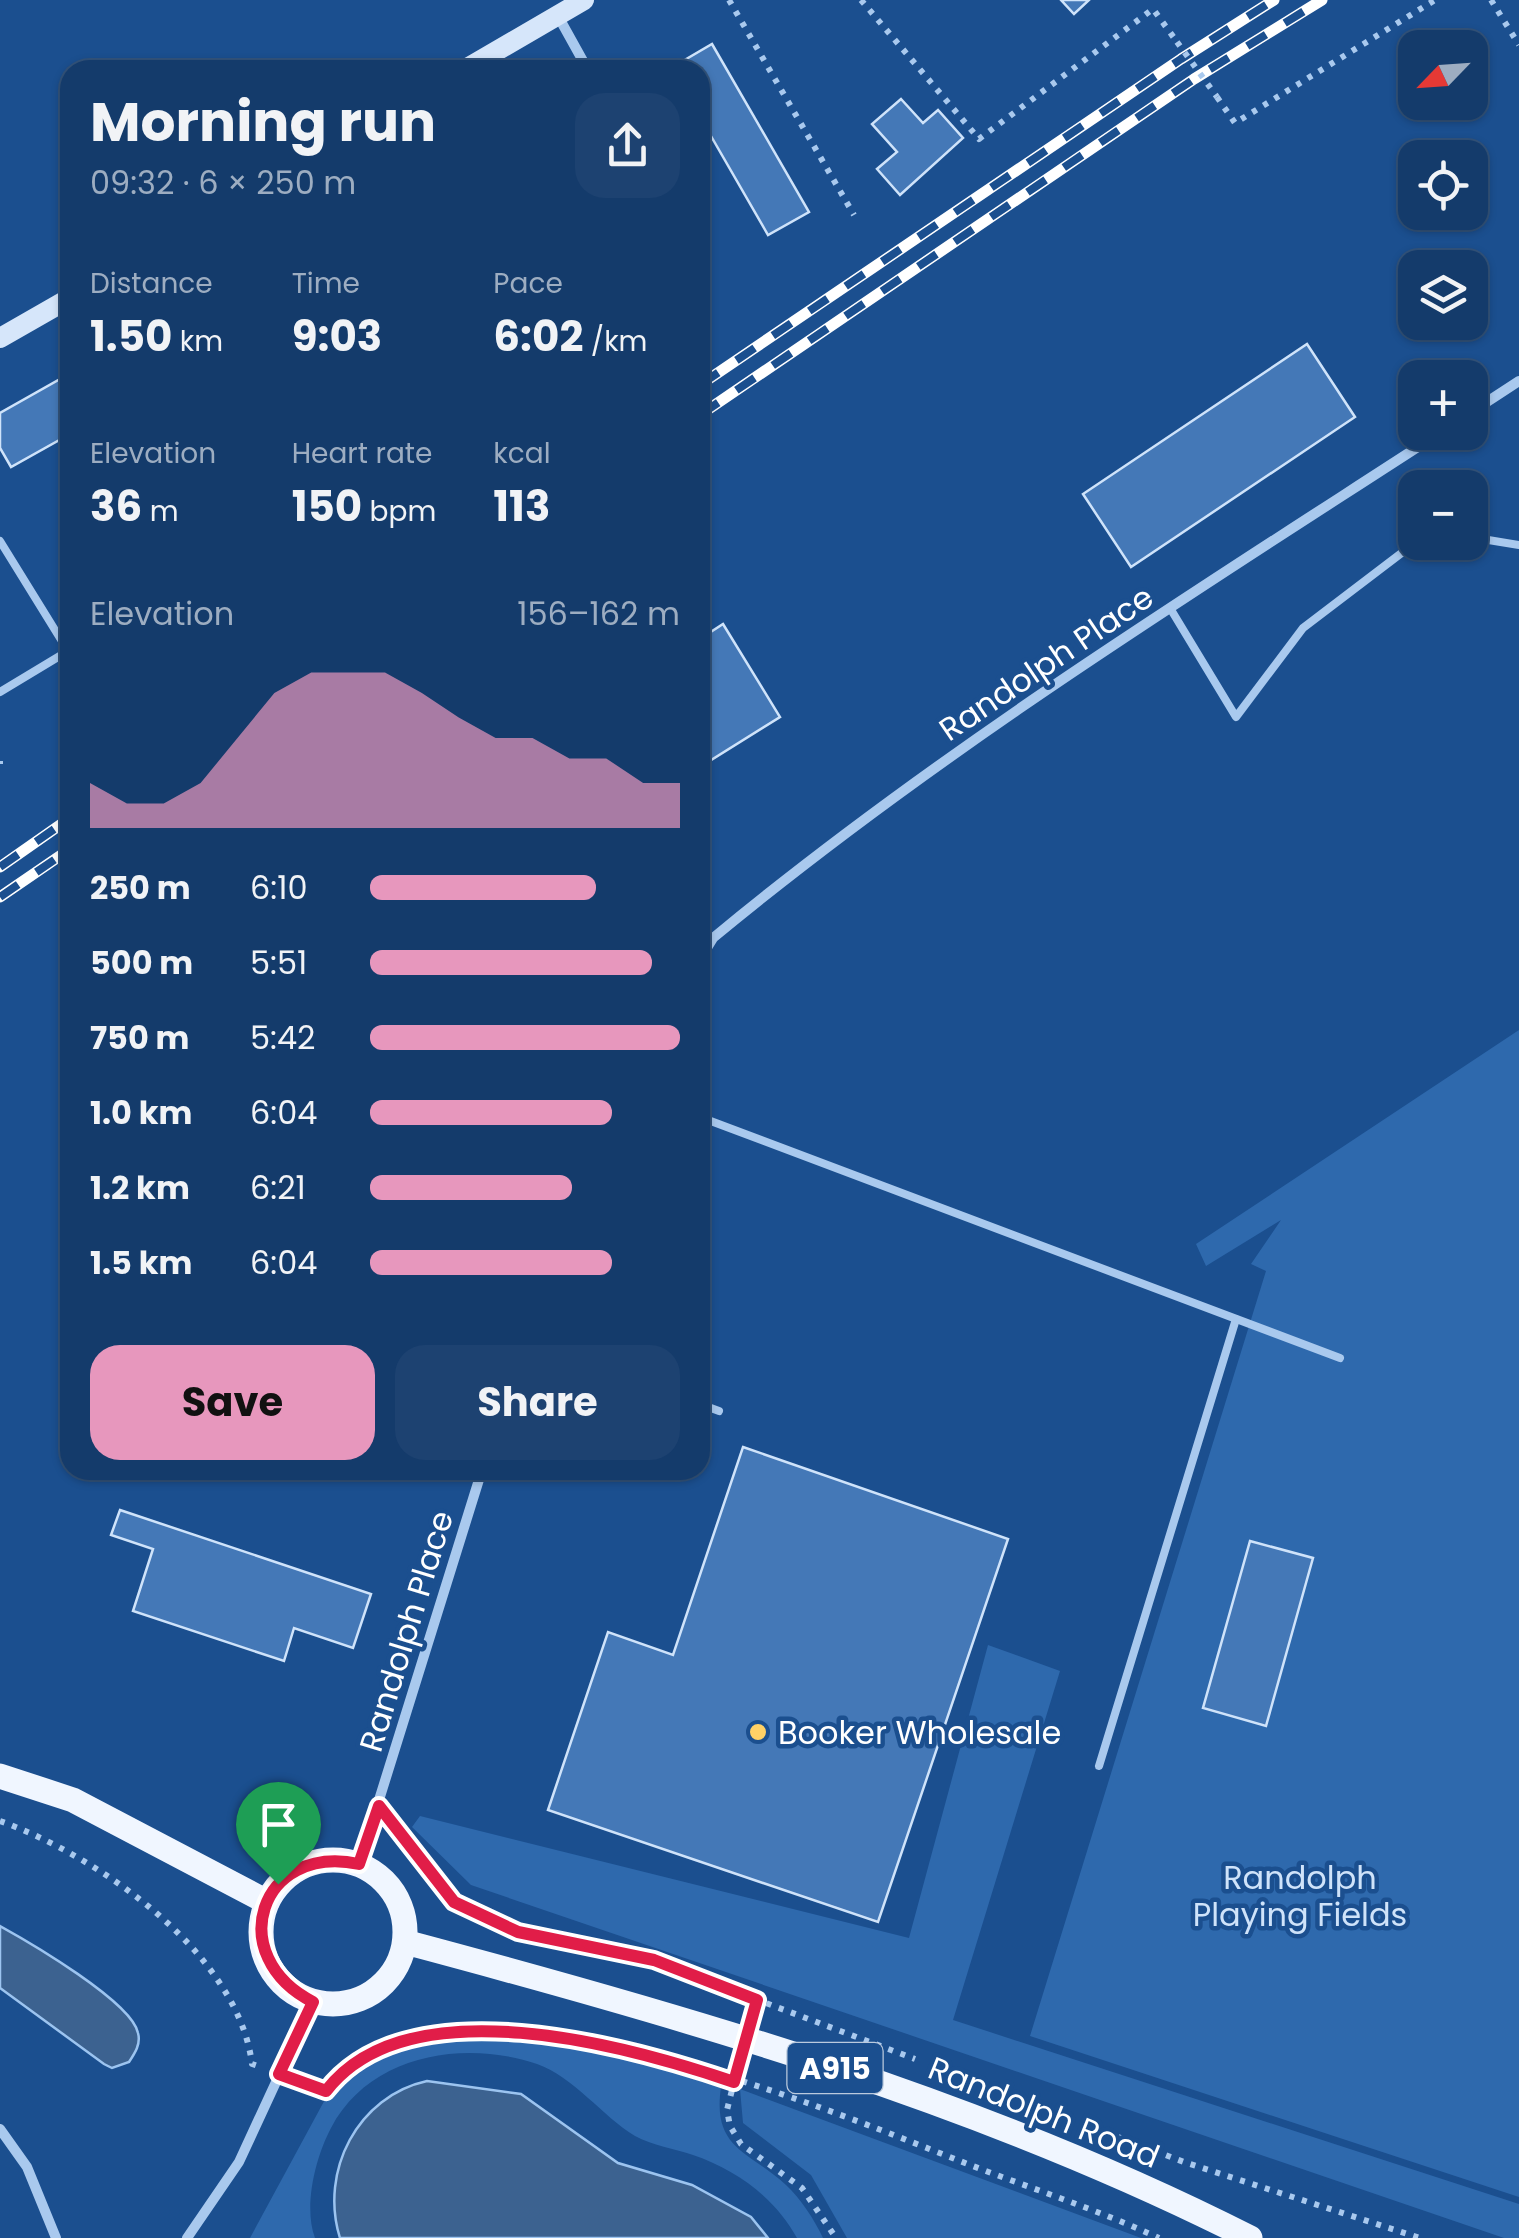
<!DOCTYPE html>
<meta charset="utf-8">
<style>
:root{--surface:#143b6b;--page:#1d4271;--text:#f1f3f6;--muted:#9dadc1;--line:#33557e;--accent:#e797bd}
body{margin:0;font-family:Poppins,sans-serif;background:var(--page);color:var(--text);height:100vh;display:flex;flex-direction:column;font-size:38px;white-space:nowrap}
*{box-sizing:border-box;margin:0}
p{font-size:32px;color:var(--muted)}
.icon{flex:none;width:55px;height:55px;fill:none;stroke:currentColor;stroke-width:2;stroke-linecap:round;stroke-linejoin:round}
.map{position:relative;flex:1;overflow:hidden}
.sheet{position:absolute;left:60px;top:60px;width:650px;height:1420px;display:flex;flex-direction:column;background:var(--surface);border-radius:30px;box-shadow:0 2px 8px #0004,0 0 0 2px var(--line)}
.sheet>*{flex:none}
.needle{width:65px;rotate:245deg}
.fabs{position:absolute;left:1398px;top:30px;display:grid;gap:20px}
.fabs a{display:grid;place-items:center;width:90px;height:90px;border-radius:20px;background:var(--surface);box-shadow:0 2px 8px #0004,0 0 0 2px var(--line);font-size:50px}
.pin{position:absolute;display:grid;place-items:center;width:85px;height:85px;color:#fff;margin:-102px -42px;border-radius:50% 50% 50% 0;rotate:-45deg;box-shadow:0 0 10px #0007}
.pin .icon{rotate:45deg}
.round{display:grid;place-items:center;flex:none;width:105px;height:105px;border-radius:30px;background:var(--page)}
.head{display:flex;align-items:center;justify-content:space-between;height:170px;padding:0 30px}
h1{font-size:55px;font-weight:700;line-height:75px}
.figures{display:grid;grid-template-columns:repeat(3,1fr);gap:15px;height:170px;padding:10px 30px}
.figures div{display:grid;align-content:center}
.figures b{font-size:42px;font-weight:700}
.figures small{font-size:28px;font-weight:400}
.figures p{font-size:28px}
.chart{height:280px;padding:20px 30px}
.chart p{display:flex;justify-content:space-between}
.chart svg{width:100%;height:180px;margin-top:10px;fill:var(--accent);opacity:.7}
.action{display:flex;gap:20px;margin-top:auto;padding:20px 30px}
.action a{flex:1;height:115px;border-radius:30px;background:var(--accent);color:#111;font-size:40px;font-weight:700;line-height:115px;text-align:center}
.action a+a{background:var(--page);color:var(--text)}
ul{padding:0 30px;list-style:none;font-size:32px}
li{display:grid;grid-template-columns:160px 120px 1fr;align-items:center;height:75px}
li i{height:25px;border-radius:12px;background:var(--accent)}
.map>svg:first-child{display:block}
</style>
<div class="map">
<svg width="1519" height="2238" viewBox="0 0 1519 2238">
<rect width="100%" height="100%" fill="#1b4f8f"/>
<g fill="#2e69ad">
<path d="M 1519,1030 L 1519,2197 L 1030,2036 L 1266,1271 L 1251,1264 L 1281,1220 L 1206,1266 L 1196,1244 Z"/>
<path d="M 988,1645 L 1060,1671 L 953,2020 L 1519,2204 L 1519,2238 L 1504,2238 L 471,1885 L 412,1827 L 420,1816 L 909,1938 Z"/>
<path d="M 490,2037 C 571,2042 644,2063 721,2087 C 712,2149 748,2150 786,2185 C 801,2199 814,2219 823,2238 L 797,2238 C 775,2198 737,2170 693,2155 C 675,2149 652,2145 635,2136 C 602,2116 574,2077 537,2064 C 463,2039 369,2055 331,2128 C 316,2156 303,2206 315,2238 L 250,2238 L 328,2094 C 381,2050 422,2041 490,2037 Z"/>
<path d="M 740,2089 L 1141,2238 L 847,2238 L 811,2175 L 743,2123 Z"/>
</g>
<g fill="#3c6290" stroke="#9cc4f0" stroke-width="2.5">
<path d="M 0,1926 C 29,1942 132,2002 138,2033 C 141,2044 135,2053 129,2062 L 112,2068 L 104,2064 L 0,1988 Z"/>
<path d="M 427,2081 L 521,2094 L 618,2163 L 692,2185 L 751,2217 L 768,2238 L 340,2238 C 319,2171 358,2096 427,2081 Z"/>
</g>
<g fill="#4478b7" stroke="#cfe3fa" stroke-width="2.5">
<path d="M 1061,0 L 1089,0 L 1074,14 Z"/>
<path d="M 712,44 L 809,212 L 768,235 L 700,117 L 700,70 L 671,68 Z"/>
<path d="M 901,99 L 923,123 L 938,110 L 963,138 L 900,195 L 877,169 L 897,152 L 872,124 Z"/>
<path d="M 1307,344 L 1355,417 L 1131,567 L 1083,494 Z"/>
<path d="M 62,378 L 70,391 L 70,434 L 11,467 L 0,448 L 0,413 Z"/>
<path d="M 723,624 L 780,717 L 700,767 L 700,639 Z"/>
<path d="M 743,1447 L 1008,1539 L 878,1922 L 548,1810 L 608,1632 L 673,1655 Z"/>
<path d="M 120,1510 L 371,1594 L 353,1648 L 294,1628 L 284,1661 L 133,1611 L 153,1549 L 111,1535 Z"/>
<path d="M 1250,1541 L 1313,1558 L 1266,1726 L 1203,1708 Z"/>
</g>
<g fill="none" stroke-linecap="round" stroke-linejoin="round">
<g stroke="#a9c9ee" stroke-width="6" stroke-dasharray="5 8" stroke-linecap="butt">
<path d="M 729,0 L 854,215"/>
<path d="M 861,0 L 979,139 L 1153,9 L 1177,42"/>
<path d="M 1491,0 L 1519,45"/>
<path d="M 1217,97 L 1235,123 L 1435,0"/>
<path d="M 0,761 L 0,764"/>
<path d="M 0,1821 C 98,1856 238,1953 252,2064 L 258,2066"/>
<path d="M 393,1824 L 454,1902 L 518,1932 L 654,1961 L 915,2059"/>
<path d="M 738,2066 L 727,2110 L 730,2126 L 741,2144 L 802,2188 L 836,2238"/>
<path d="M 298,2081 L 326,2091 C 438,1946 822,2107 960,2161 C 1026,2187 1094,2208 1159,2238"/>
<path d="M 1081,2123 L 1184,2162 L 1420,2238"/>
</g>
<g stroke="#a9c9ee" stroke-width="8">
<path d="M 1470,537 L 1519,545"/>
<path d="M 0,541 L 68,651 L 0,692"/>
<path d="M 1170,608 L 1236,717 L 1303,628 L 1416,542"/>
<path d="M 700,1117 L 1340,1358"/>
<path d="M 700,1404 L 719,1411"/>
<path d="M 1099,1766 L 1236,1319"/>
</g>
<g stroke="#a9c9ee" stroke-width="10">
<path d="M 558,16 L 588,70"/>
<path d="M 1470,413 L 1519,381"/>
<path d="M 700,959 L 713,938 C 940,750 1193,593 1441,432"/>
<path d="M 359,1864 L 482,1470"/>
<path d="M 0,2129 L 27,2167 L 56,2238"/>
<path d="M 187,2238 L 239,2162 L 313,2002"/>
</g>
<g stroke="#d6e6fa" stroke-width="20">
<path d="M 464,70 L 584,0"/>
<path d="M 0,338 L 70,298"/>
</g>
<g stroke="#f0f6ff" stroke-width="25">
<path d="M 0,1776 L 73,1800 L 267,1902"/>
<circle cx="333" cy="1932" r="72"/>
<path d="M 405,1942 C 694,2019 982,2102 1250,2238"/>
</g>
<g stroke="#fff" stroke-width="11">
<g id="rail">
<path d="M 700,385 L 1181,59 L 1274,0"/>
<path d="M 700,415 L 1194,79 L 1322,0"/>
<path d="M 0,867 L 70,818"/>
<path d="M 0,897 L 70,849"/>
</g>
</g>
<use href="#rail" stroke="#1b4f8f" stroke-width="8" stroke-dasharray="22" stroke-linecap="butt"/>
<path stroke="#a9c9ee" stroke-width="6" stroke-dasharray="5 8" stroke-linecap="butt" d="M 1177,42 L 1217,97"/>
</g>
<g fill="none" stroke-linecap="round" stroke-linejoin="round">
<g stroke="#fff" stroke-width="20">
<path id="route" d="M 379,1806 L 454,1902 L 518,1932 L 654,1960 L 757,2000 L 734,2082 C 628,2046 408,1984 326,2091 L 279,2074 L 313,2002 C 223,1956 259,1843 359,1864 Z"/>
</g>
<use href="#route" stroke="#e11d48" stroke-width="12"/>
</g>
<circle fill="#ffd166" stroke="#1b4f8f" stroke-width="4" cx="758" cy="1732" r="10"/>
<g text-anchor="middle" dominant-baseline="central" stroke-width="9" stroke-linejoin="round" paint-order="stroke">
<rect fill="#1b4f8f" stroke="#bbcadd" stroke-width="2.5" x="787.5" y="2043" width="95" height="50" rx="8"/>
<g font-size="30" font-weight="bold" fill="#fff">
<text x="835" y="2068">A915</text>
</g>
<g font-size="32" fill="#fff" stroke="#1b4f8f">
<text transform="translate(1046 663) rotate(-34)">Randolph Place</text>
<text transform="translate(406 1631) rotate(-73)">Randolph Place</text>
<text transform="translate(1044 2112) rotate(22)">Randolph Road</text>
</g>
<g font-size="32" fill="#fff" stroke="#1b4f8f" text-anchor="start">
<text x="778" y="1732">Booker Wholesale</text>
</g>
<g font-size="32" fill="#cfe3fa" stroke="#1b4f8f">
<text x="1300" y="1877">Randolph<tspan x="1300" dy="37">Playing Fields</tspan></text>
</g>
</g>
</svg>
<div class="fabs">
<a><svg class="needle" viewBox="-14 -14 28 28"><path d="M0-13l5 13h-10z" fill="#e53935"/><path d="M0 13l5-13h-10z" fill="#9dadc1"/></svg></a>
<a><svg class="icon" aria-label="locate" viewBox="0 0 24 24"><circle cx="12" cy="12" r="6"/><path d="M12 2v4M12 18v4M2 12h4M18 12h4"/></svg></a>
<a><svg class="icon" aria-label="layers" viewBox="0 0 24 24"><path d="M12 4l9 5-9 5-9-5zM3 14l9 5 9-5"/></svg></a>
<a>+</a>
<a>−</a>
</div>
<div class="pin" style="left:278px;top:1884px;background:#1e9e55"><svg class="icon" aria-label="arrive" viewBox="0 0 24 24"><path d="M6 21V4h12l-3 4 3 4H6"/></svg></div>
<section class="sheet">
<div class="head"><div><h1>Morning run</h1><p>09:32 · 6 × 250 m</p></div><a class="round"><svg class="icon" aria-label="share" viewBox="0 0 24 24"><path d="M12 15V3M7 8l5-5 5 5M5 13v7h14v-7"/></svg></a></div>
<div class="figures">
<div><p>Distance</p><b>1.50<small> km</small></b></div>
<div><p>Time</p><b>9:03</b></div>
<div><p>Pace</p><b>6:02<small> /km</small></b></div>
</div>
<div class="figures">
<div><p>Elevation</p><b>36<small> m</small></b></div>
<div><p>Heart rate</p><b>150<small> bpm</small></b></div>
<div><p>kcal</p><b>113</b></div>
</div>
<div class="chart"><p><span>Elevation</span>156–162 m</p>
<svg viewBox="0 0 160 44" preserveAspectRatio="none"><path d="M0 44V33L10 38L20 38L30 33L40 22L50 11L60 6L70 6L80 6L90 11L100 17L110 22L120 22L130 27L140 27L150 33L160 33V44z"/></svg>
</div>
<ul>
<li><b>250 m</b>6:10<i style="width:73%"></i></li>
<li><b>500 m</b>5:51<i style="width:91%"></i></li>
<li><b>750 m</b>5:42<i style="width:100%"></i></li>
<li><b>1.0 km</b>6:04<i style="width:78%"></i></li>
<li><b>1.2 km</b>6:21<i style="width:65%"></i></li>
<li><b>1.5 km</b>6:04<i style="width:78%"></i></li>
</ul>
<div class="action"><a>Save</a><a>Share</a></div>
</section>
</div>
